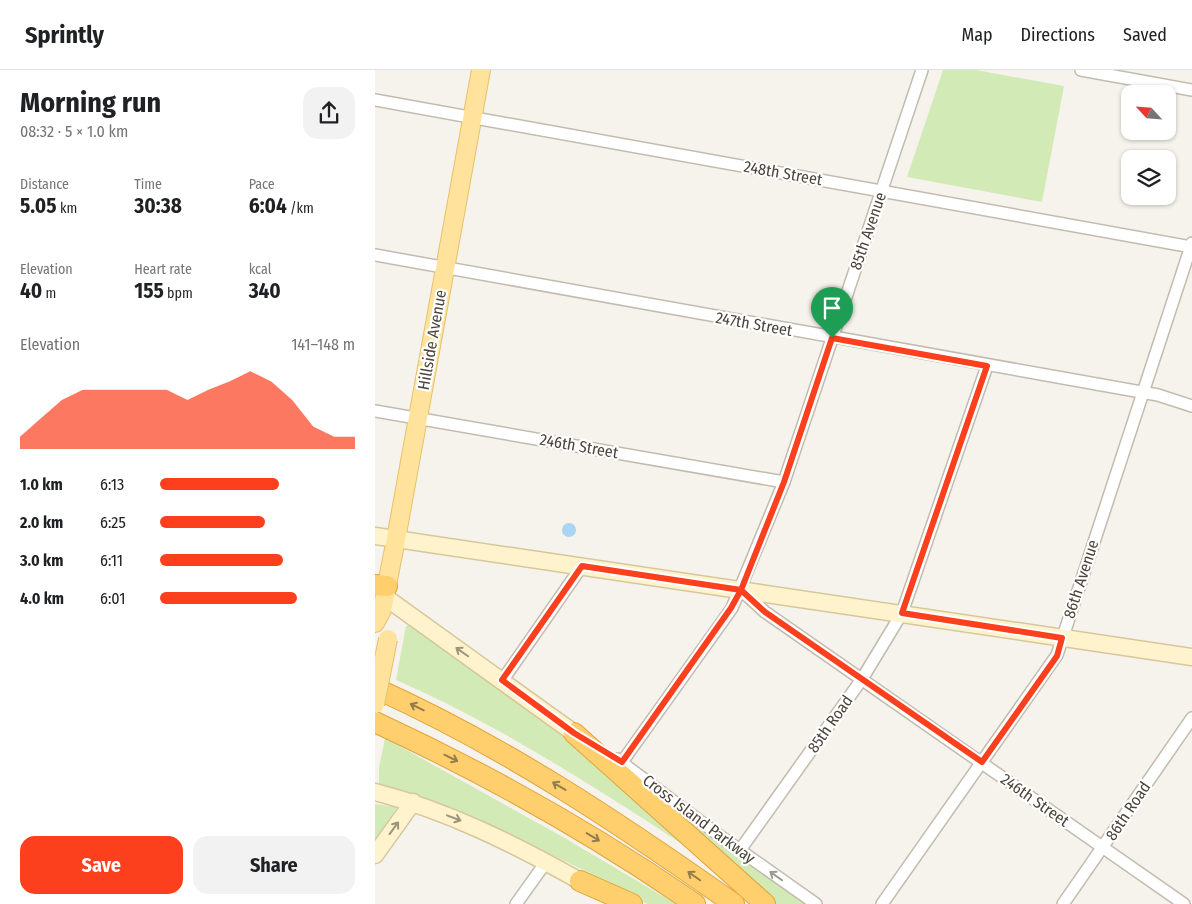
<!DOCTYPE html>
<meta charset="utf-8">
<style>
:root{--surface:#fff;--page:#f2f2f2;--text:#202124;--muted:#757577;--line:#e0e0e0;--accent:#fc3f1d}
body{margin:0;font-family:"Fira Sans Condensed",sans-serif;background:var(--page);color:var(--text);height:100vh;display:flex;flex-direction:column;font-size:19px;white-space:nowrap}
*{box-sizing:border-box;margin:0}
p{font-size:16px;color:var(--muted)}
.icon{flex:none;width:28px;height:28px;fill:none;stroke:currentColor;stroke-width:2;stroke-linecap:round;stroke-linejoin:round}
.map{position:relative;flex:1;overflow:hidden}
.side{display:flex;flex-direction:column;background:var(--surface);width:375px}
.side>*{flex:none}
.needle{width:32px;rotate:296deg}
.controls{position:absolute;left:746px;top:15px;display:grid;gap:10px}
.controls a{display:grid;place-items:center;width:55px;height:55px;border-radius:10px;background:var(--surface);box-shadow:0 1px 4px #0004;font-size:25px}
.pin{position:absolute;display:grid;place-items:center;width:42px;height:42px;color:#fff;margin:-51px -21px;border-radius:50% 50% 50% 0;rotate:-45deg;box-shadow:0 0 5px #0007}
.pin .icon{rotate:45deg}
.round{display:grid;place-items:center;flex:none;width:52px;height:52px;border-radius:15px;background:var(--page)}
.head{display:flex;align-items:center;justify-content:space-between;height:85px;padding:0 20px}
h1{font-size:28px;font-weight:700;line-height:38px}
.metrics{display:grid;grid-template-columns:repeat(3,1fr);gap:8px;height:85px;padding:5px 20px}
.metrics div{display:grid;align-content:center}
.metrics b{font-size:21px;font-weight:700}
.metrics small{font-size:14px;font-weight:400}
.metrics p{font-size:14px}
.chart{height:140px;padding:10px 20px}
.chart p{display:flex;justify-content:space-between}
.chart svg{width:100%;height:90px;margin-top:5px;fill:var(--accent);opacity:.7}
.cta{display:flex;gap:10px;margin-top:auto;padding:10px 20px}
.cta a{flex:1;height:58px;border-radius:15px;background:var(--accent);color:#fff;font-size:20px;font-weight:700;line-height:58px;text-align:center}
.cta a+a{background:var(--page);color:var(--text)}
ul{padding:0 20px;list-style:none;font-size:16px}
li{display:grid;grid-template-columns:80px 60px 1fr;align-items:center;height:38px}
li i{height:12px;border-radius:6px;background:var(--accent)}
header{display:flex;align-items:center;gap:30px;box-sizing:border-box;height:70px;padding:0 25px;background:var(--surface);border-bottom:1px solid var(--line)}
header strong{font-size:24px}
nav{display:flex;gap:28px;margin-inline-start:auto;font-size:18px}
main{display:flex;flex:1;min-height:0}
.map>svg:first-child{display:block}
</style>
<header>
<strong>Sprintly</strong>
<nav><a>Map</a><a>Directions</a><a>Saved</a></nav>
</header>
<main>
<section class="side">
<div class="head"><div><h1>Morning run</h1><p>08:32 · 5 × 1.0 km</p></div><a class="round"><svg class="icon" aria-label="share" viewBox="0 0 24 24"><path d="M12 15V3M7 8l5-5 5 5M5 13v7h14v-7"/></svg></a></div>
<div class="metrics">
<div><p>Distance</p><b>5.05<small> km</small></b></div>
<div><p>Time</p><b>30:38</b></div>
<div><p>Pace</p><b>6:04<small> /km</small></b></div>
</div>
<div class="metrics">
<div><p>Elevation</p><b>40<small> m</small></b></div>
<div><p>Heart rate</p><b>155<small> bpm</small></b></div>
<div><p>kcal</p><b>340</b></div>
</div>
<div class="chart"><p><span>Elevation</span>141–148 m</p>
<svg viewBox="0 0 160 44" preserveAspectRatio="none"><path d="M0 44V38L10 29L20 20L30 15L40 15L50 15L60 15L70 15L80 20L90 15L100 11L110 6L120 11L130 20L140 33L150 38L160 38V44z"/></svg>
</div>
<ul>
<li><b>1.0 km</b>6:13<i style="width:61%"></i></li>
<li><b>2.0 km</b>6:25<i style="width:54%"></i></li>
<li><b>3.0 km</b>6:11<i style="width:63%"></i></li>
<li><b>4.0 km</b>6:01<i style="width:70%"></i></li>
</ul>
<div class="cta"><a>Save</a><a>Share</a></div>
</section>
<div class="map">
<svg width="817" height="834" viewBox="0 0 817 834">
<rect width="100%" height="100%" fill="#f6f3ec"/>
<g fill="#d2eab5">
<path d="M 568,0 L 601,0 L 689,16 L 667,132 L 532,107 Z"/>
<path d="M 35,555 L 245,708 L 352,803 C 245,734 138,661 21,610 L 31,556 Z"/>
<path d="M 10,668 L 188,767 L 301,834 L 272,834 L 208,800 L 100,747 L 4,715 L 4,698 Z"/>
<path d="M 0,734 L 22,737 L 0,771 Z"/>
<path d="M 312,749 L 431,834 L 400,834 L 309,752 Z"/>
</g>
<circle fill="#a9d4f2" cx="194" cy="460" r="7"/>
<g fill="none" stroke-linecap="round" stroke-linejoin="round">
<g stroke="#c2bbae" stroke-width="14">
<g id="street">
<path d="M 706,0 L 817,20"/>
<path d="M 0,30 L 817,177"/>
<path d="M 0,185 L 783,325 L 817,336"/>
<path d="M 0,341 L 409,412"/>
<path d="M 366,520 L 390,542 L 809,834"/>
<path d="M 127,611 L 207,496"/>
<path d="M 242,689 L 349,769 L 441,834"/>
<path d="M 247,692 L 357,538 L 409,412 L 547,0"/>
<path d="M 365,780 L 487,609 L 527,543 L 612,296"/>
<path d="M 141,834 L 171,792"/>
<path d="M 507,834 L 682,585 L 817,173"/>
<path d="M 688,834 L 817,648"/>
</g>
</g>
<g stroke="#d6c79b" stroke-width="19">
<g id="secondary">
<path d="M 0,466 L 817,587"/>
<path d="M 10,527 L 199,663"/>
<path d="M 0,722 C 73,741 139,774 205,811"/>
<path d="M 0,785 L 38,732"/>
</g>
</g>
<g stroke="#e6c16a" stroke-width="20">
<path id="primary" d="M 0,553 L 7,540 L 21,469 L 106,0"/>
</g>
<g stroke="#e0a43c" stroke-width="22">
<g id="highway">
<path d="M 0,515 L 12,516"/>
<path d="M 0,618 C 129,676 244,753 359,834"/>
<path d="M 0,652 C 112,704 219,764 320,834"/>
<path d="M 199,663 L 390,834"/>
<path d="M 205,811 L 257,834"/>
</g>
</g>
<use href="#street" stroke="#fff" stroke-width="11"/>
<use href="#secondary" stroke="#fff3cd" stroke-width="16"/>
<use href="#primary" stroke="#ffe39c" stroke-width="18"/>
<use href="#highway" stroke="#ffcf6e" stroke-width="20"/>
<g stroke="#e6c16a" stroke-width="20" stroke-linecap="butt">
<path id="primary-bridge" d="M 0,634 L 13,569"/>
</g>
<use href="#primary-bridge" stroke="#ffe39c" stroke-width="18"/>
</g>
<defs><path id="oneway-shaft" d="M-6 0H5M1.5-3L5.5 0L1.5 3" fill="none" stroke-width="1.6" stroke-linecap="round" stroke-linejoin="round" transform="scale(1.25)"/></defs>
<g stroke="#9c937c">
<use href="#oneway-shaft" transform="translate(87 582) rotate(-145)"/>
<use href="#oneway-shaft" transform="translate(79 748) rotate(21)"/>
<use href="#oneway-shaft" transform="translate(19 758) rotate(-54)"/>
</g>
<g stroke="#937c4e">
<use href="#oneway-shaft" transform="translate(42 637) rotate(-154)"/>
<use href="#oneway-shaft" transform="translate(76 688) rotate(26)"/>
<use href="#oneway-shaft" transform="translate(184 716) rotate(-149)"/>
<use href="#oneway-shaft" transform="translate(218 767) rotate(31)"/>
<use href="#oneway-shaft" transform="translate(319 806) rotate(-145)"/>
</g>
<use stroke="#9c9892" href="#oneway-shaft" transform="translate(401 806) rotate(-145)"/>
<g fill="none" stroke-linecap="round" stroke-linejoin="round">
<g stroke="#fff" stroke-width="10">
<path id="route" d="M 457,268 L 409,412 L 366,520 L 207,496 L 127,610 L 199,663 L 247,692 L 356,538 L 366,520 L 390,542 L 607,692 L 682,586 L 687,568 L 527,543 L 612,296 L 457,268"/>
</g>
<use href="#route" stroke="#fc3f1d" stroke-width="6"/>
</g>
<g text-anchor="middle" dominant-baseline="central" stroke-width="4.5" stroke-linejoin="round" paint-order="stroke">
<g font-size="16" fill="#4b4439" stroke="#fff">
<text transform="translate(408 103) rotate(10)">248th Street</text>
<text transform="translate(493 161) rotate(-71)">85th Avenue</text>
<text transform="translate(379 254) rotate(10)">247th Street</text>
<text transform="translate(57 270) rotate(-80)">Hillside Avenue</text>
<text transform="translate(204 376) rotate(10)">246th Street</text>
<text transform="translate(706 509) rotate(-72)">86th Avenue</text>
<text transform="translate(455 654) rotate(-55)">85th Road</text>
<text transform="translate(660 730) rotate(35)">246th Street</text>
<text transform="translate(753 741) rotate(-56)">86th Road</text>
<text transform="translate(324 749) rotate(37)">Cross Island Parkway</text>
</g>
</g>
</svg>
<div class="controls">
<a><svg class="needle" viewBox="-14 -14 28 28"><path d="M0-13l5 13h-10z" fill="#e53935"/><path d="M0 13l5-13h-10z" fill="#757577"/></svg></a>
<a><svg class="icon" aria-label="layers" viewBox="0 0 24 24"><path d="M12 4l9 5-9 5-9-5zM3 14l9 5 9-5"/></svg></a>
</div>
<div class="pin" style="left:457px;top:268px;background:#1e9e55"><svg class="icon" aria-label="arrive" viewBox="0 0 24 24"><path d="M6 21V4h12l-3 4 3 4H6"/></svg></div>
</div>
</main>
